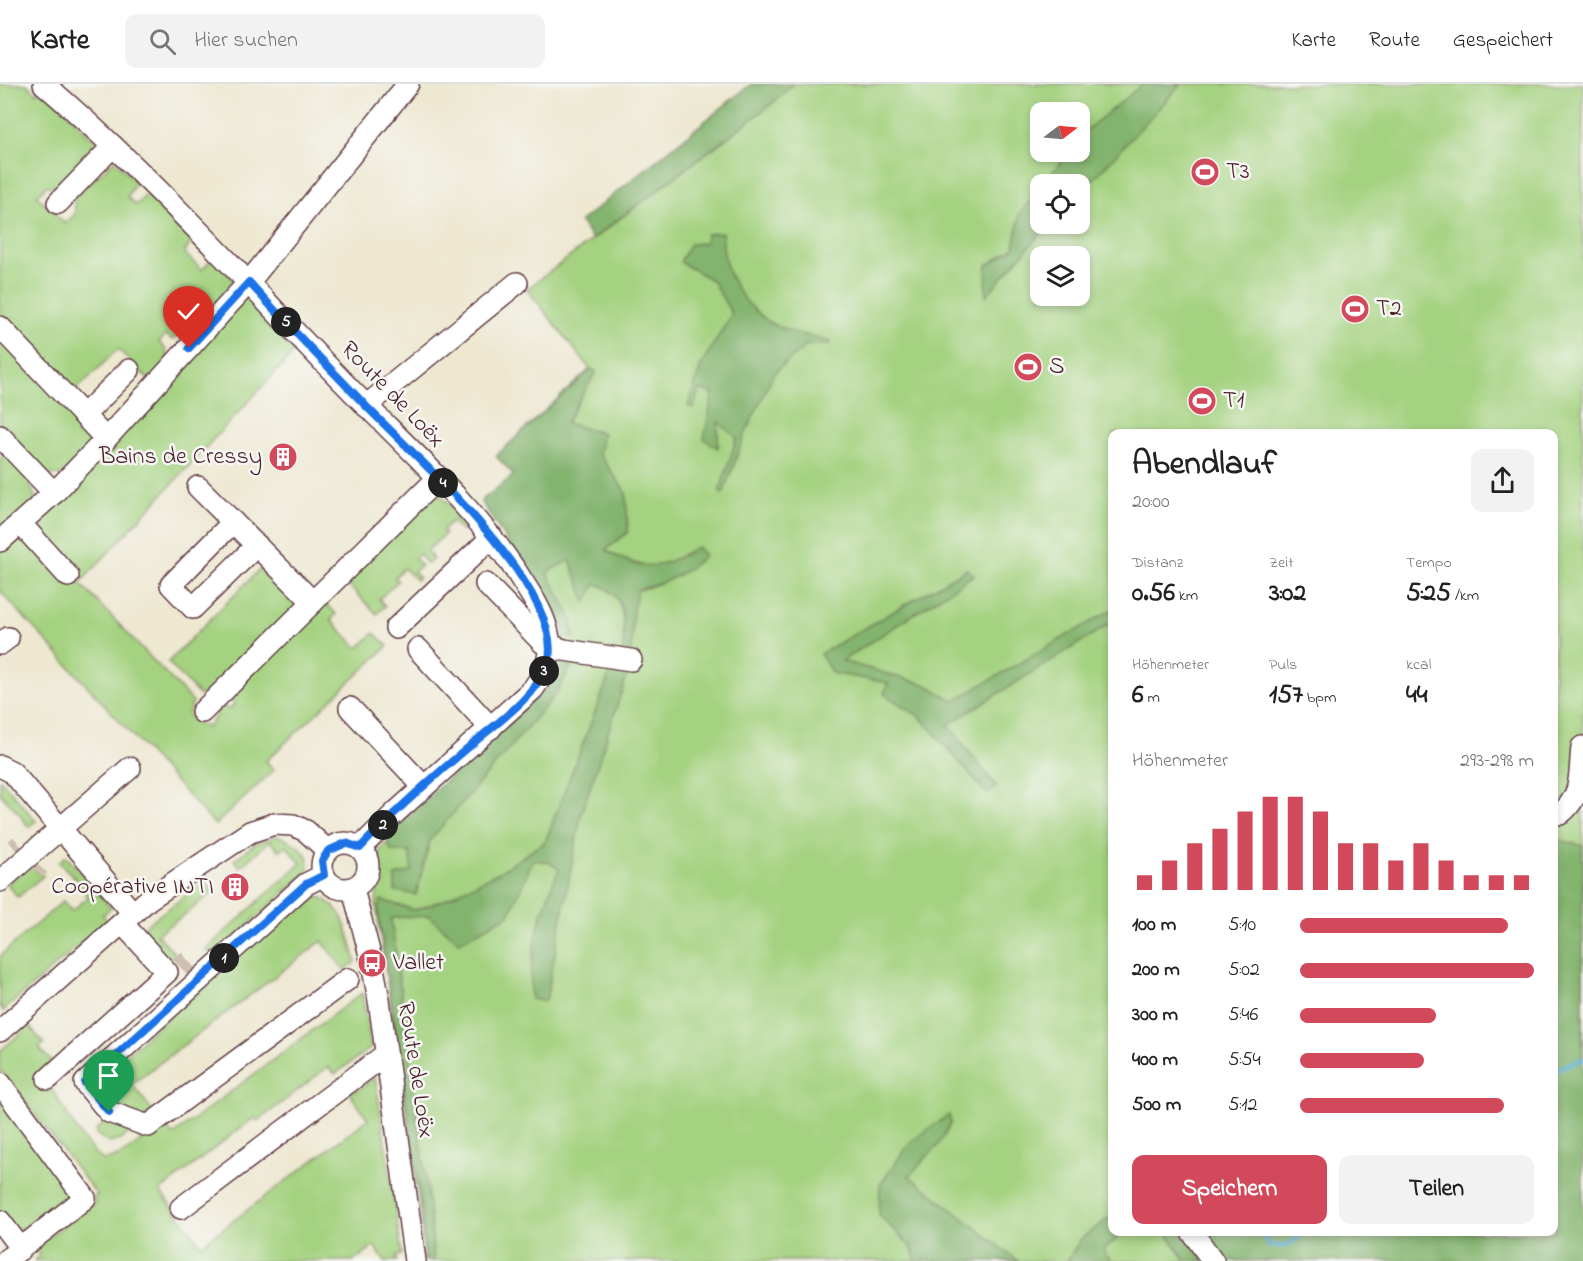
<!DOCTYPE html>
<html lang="de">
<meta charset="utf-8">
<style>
:root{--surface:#fff;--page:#f2f2f2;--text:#222;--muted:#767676;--line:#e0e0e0;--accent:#d1495b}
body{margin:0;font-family:"Indie Flower",sans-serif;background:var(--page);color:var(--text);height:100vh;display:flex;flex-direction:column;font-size:22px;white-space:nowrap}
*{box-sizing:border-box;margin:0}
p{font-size:20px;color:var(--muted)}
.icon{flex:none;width:33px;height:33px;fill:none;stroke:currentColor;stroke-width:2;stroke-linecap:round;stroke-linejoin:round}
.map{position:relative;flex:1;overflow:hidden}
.panel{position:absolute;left:1108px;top:345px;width:450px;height:807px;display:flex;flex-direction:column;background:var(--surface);border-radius:12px;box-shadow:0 3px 9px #0003}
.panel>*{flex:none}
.needle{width:39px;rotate:74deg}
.buttons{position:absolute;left:1030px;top:18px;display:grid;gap:12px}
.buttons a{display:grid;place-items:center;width:60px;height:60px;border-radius:12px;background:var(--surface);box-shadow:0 3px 9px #0003;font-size:30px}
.pin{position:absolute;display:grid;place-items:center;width:51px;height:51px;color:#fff;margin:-62px -26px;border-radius:50% 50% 50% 0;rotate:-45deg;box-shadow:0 0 6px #0007}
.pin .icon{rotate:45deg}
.km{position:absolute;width:30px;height:30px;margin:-15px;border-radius:50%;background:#222;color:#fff;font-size:16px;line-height:30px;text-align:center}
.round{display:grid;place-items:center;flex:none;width:63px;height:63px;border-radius:12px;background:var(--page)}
.summary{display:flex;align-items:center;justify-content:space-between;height:102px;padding:0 24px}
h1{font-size:33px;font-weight:700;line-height:45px}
.figures{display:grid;grid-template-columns:repeat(3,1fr);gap:9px;height:102px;padding:6px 24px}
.figures div{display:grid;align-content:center}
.figures b{font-size:26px;font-weight:700}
.figures small{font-size:16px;font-weight:400}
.figures p{font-size:16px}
.chart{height:168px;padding:12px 24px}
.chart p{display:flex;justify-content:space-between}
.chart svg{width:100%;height:108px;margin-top:6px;stroke:var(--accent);stroke-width:6}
.button{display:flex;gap:12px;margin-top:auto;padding:12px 24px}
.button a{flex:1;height:69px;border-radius:12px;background:var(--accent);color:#fff;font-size:24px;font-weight:700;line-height:69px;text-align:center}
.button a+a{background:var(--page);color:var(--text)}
ul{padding:0 24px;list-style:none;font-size:20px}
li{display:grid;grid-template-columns:96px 72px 1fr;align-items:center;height:45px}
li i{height:15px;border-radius:8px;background:var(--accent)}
header{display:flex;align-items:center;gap:36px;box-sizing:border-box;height:84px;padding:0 30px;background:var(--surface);border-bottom:2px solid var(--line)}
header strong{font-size:28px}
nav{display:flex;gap:33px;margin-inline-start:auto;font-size:21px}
.search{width:420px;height:54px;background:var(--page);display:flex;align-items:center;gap:15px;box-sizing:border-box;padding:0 21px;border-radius:12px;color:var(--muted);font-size:22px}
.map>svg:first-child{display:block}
</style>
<header>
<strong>Karte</strong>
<div class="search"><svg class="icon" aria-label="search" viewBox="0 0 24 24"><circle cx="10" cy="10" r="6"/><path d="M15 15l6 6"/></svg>Hier suchen</div>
<nav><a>Karte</a><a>Route</a><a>Gespeichert</a></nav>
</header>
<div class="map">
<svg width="1583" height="1177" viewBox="0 0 1583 1177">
<rect width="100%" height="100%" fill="#f6f6f2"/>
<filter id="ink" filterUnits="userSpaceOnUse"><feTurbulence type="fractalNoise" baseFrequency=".0167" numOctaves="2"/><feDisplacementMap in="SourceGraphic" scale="12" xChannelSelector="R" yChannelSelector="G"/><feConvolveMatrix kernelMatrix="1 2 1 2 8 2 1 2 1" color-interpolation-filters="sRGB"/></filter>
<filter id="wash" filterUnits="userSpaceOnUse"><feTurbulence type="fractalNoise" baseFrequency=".008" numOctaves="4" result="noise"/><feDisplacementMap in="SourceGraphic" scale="24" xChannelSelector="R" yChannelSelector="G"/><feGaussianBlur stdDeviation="1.35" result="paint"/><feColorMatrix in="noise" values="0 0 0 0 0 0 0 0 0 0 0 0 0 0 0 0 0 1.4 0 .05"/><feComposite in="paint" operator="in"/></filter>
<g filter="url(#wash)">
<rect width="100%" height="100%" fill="#eee8d1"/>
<g fill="#a4d280" stroke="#777856" stroke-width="1.5" fill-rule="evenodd">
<path d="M 0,0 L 27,0 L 36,9 L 42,3 L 99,61 L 85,72 L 87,80 L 63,104 L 46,102 L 37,112 L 65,140 L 75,130 L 74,113 L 115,76 L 136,98 L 127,113 L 136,121 L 146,111 L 151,111 L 194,154 L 184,169 L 202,186 L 211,176 L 216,176 L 227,185 L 235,201 L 187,259 L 178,251 L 172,256 L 166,251 L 159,258 L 166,266 L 169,280 L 151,298 L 118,265 L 62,320 L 96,357 L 62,391 L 45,391 L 0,342 Z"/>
<path d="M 793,0 L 1583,0 L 1583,975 L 1554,986 L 1554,350 L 1113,350 L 1113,1131 L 1081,1155 L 1067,1177 L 424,1177 L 420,1128 L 376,821 L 380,766 L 388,758 L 398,741 L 550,601 L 562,576 L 564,544 L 481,417 L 514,391 L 496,372 L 590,285 L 527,205 L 773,19 ZM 1041,28 L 1080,28 L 1080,68 L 1041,68 ZM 1041,100 L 1080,100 L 1080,140 L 1041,140 ZM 1041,172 L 1080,172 L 1080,212 L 1041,212 Z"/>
<path d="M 254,212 L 300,262 L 82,497 L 28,441 L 179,285 L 182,288 L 201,269 L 202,257 L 242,214 Z"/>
<path d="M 7,368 L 27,391 L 36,416 L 0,448 L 0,374 Z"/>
<path d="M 435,406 L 469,440 L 462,447 L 452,437 L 443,446 L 445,450 L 427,467 L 433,475 L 428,480 L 419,470 L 415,474 L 421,482 L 414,488 L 419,493 L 416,496 L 404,484 L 395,493 L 398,497 L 379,515 L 385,522 L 377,530 L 343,496 Z"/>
<path d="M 18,449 L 72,491 L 193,618 L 188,631 L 197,639 L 208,643 L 217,630 L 216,622 L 221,621 L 230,626 L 234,620 L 226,611 L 323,516 L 336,530 L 331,536 L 358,564 L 374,549 L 388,562 L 266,677 L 274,686 L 215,741 L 0,507 L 0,465 Z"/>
<path d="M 266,479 L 305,518 L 210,611 L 199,611 L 168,578 Z"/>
<path d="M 0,696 L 3,698 L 36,737 L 28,743 L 19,729 L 0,710 Z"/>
<path d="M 277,752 C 293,757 316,769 306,789 L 213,873 L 206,865 L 301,779 L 285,761 L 279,767 L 270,757 L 240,783 L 234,776 L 256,759 Z"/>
<path d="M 66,772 L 111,824 L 103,831 L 107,837 L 3,927 L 0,921 L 0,872 L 63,817 L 72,827 L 88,813 L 78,801 L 80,799 L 59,778 Z"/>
<path d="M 31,779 L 43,792 L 18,813 L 7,800 Z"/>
<path d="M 205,797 L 213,807 L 189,828 L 157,850 L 176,871 L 167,879 L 138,847 Z"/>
<path d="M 310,809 C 346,820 346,845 356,878 L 344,886 L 322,857 L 132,1000 L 154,1029 L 142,1034 L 123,1026 L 98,995 Z"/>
<path d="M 362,909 L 371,964 L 335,990 L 328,983 L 258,1037 L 255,1034 L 251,1036 L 160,1107 L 201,1161 L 368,1035 L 349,1009 L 355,1004 L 357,1007 L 375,993 L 402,1170 L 396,1173 L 397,1177 L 385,1177 L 374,1162 L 354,1177 L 34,1177 L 40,1172 L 36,1162 L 95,1118 L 93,1114 L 97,1111 L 0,985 L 0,967 L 29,942 L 44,960 L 39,964 L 53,979 L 40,991 C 64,1017 75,1054 103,1076 C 119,1074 129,1066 141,1057 L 133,1046 L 120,1056 L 109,1059 L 96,1050 L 96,1046 L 108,1036 L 165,1042 L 173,1051 Z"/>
<path d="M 0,1007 L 79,1113 L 30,1151 L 19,1144 L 13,1148 L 0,1131 Z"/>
<path d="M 1126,1148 L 1166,1148 L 1186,1177 L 1111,1177 L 1102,1166 Z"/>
</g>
<g fill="#83b46e" stroke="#666a4c" stroke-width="1.5">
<path d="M 751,0 L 793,0 L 773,19 L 592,155 L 580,138 Z"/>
<path d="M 1143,0 L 1181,0 L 1080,110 L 1080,100 L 1043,100 L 1069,68 L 1080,68 L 1080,54 L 1084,48 Z"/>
<path d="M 1041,103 L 1039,135 L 1044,146 L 986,212 L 987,181 L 1014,164 L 1020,129 Z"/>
<path d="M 723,149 C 721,186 738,215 768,237 C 785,248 812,252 831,258 L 828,261 L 807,261 L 774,289 L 745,350 L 723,410 L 719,408 L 737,354 L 718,338 L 718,364 L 704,355 L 713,309 L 699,305 L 694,324 L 688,323 L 701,281 L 732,230 L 712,196 L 680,178 L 690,160 L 705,159 L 706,150 Z"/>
<path d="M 591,285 L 596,288 L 566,339 L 603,349 L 599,370 L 626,408 L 628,448 L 606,466 C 645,490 661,484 697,463 L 705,471 C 685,491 665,499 638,506 L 633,526 L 631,568 L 623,568 C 624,540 628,510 596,500 L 586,518 L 570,476 L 547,488 L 570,531 L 575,553 L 563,553 L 564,544 L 481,417 L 514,391 L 496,372 Z"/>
<path d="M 967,485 L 974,491 L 842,577 L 927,601 L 954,617 L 1113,525 L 1113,538 L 948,641 L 997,703 L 987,710 L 920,633 L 884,610 L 888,599 L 832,589 L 820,570 Z"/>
<path d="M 562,576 L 574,577 L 556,610 L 430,756 L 416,811 L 395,807 L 395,792 L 412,787 L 409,768 L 391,767 L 388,758 L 398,741 L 550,601 Z"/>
<path d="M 630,582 L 581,731 L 546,917 L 531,915 C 529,864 540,830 559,785 L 548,778 L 533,776 L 509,831 L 459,858 L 429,832 L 391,834 L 427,1101 L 434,1177 L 426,1177 L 420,1113 L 378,827 L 381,816 L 415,826 L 446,815 L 501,787 L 545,758 L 612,584 Z"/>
<path d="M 1554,754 L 1583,762 L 1583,1177 L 1217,1177 L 1202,1157 L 1208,1148 L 1554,1148 Z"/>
<path d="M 949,1031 L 951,1039 L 939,1060 L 909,1092 L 1018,1177 L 916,1177 L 911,1163 L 879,1131 L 880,1101 L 910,1058 Z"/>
<path d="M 1113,1131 L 1113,1148 L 1126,1148 L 1103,1166 L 1111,1177 L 1067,1177 L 1081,1155 Z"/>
<path d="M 1166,1148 L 1184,1148 L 1205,1177 L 1186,1177 Z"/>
</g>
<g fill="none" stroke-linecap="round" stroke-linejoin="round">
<g stroke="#52acd0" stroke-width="4.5">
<path d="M 1554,986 L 1583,975"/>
<path d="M 1263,1148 L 1268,1161 C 1285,1165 1293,1160 1303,1148"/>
</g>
</g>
</g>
<g filter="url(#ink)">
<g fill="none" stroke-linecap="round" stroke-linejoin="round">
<g stroke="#cdc0b0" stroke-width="21" stroke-dasharray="21 10" stroke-linecap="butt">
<path d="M 15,765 L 20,761"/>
<path d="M 35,787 L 39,782"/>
<path d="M 180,883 L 188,876"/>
</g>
<g stroke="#633d44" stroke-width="24">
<g id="minor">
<path d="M 44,0 C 152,92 247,199 345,300 C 404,361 469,417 516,487 C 527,505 540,522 546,542 C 554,567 547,586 533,605 L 395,729 L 360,764"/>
<path d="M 58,119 L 113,62"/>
<path d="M 0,243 L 106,355"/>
<path d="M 366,322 L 517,199"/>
<path d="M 84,331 L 129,286"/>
<path d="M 0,352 L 54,409"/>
<path d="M 198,403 L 313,518"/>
<path d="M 233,438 L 171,501 L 193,524 L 257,461"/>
<path d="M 21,440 L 68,492"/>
<path d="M 0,457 L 54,409 L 106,355 L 249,198 L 408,0"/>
<path d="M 486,500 L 543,559 L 564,566 L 631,576"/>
<path d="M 396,544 L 492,453"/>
<path d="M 0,560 L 8,554"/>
<path d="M 418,565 L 491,644"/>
<path d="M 350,624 L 424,703"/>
<path d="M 202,628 L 438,394"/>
<path d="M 0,682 L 12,688 L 133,829"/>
<path d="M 1554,728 L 1560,730 C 1583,712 1579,691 1582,663"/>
<circle cx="345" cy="782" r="23"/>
<path d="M 324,791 L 306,800 L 85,999 L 109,1028 L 148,1042 L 348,895"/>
<path d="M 0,797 L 130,684"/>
<path d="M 353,805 L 372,879 L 379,916 L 415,1177"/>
<path d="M 0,947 L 149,815 L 250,748 L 274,740 L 293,741 L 306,747 L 328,767"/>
<path d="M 48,995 L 167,888 L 122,839"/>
<path d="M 0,999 L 85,1114 L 5,1177"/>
<path d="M 181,1124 L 386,970"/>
<path d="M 0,1137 L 21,1165"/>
<path d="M 1192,1148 L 1213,1177"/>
</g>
</g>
<use href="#minor" stroke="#fff" stroke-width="21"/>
</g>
</g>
<g fill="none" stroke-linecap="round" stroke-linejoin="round" filter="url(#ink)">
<g stroke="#fff" stroke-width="12">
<path id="route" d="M 109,1028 L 85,999 L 306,800 L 324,791 L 322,777 L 328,767 L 346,759 L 360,764 C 394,727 432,694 470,662 C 496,639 531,617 546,584 C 577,514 410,368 365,321 C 326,280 286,240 249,198 L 189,264"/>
</g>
<use href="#route" stroke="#1a73e8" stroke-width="8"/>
</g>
<defs>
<g id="stadium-disc" transform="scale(1.5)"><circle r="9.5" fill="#d1495b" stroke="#f6f6f2"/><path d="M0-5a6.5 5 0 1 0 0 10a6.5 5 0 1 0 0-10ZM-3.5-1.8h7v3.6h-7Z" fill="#fff"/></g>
<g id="building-disc" transform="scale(1.5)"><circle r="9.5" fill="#d1495b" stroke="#f6f6f2"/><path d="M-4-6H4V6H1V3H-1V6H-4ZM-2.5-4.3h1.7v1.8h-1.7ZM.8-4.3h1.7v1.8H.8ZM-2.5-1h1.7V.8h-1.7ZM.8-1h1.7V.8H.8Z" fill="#fff"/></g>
<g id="bus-disc" transform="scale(1.5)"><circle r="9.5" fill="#d1495b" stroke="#f6f6f2"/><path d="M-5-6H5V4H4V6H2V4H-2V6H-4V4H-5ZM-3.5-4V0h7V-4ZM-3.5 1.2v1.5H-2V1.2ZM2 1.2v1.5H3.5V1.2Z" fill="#fff"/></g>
</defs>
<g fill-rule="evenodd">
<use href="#stadium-disc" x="1205" y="88"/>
<use href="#stadium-disc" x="1355" y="225"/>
<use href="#stadium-disc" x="1028" y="283"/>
<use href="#stadium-disc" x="1202" y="317"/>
<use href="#building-disc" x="283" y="373"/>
<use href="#building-disc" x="235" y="803"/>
<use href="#bus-disc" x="372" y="879"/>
</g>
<g text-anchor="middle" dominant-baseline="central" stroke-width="5" stroke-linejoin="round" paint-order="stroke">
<g font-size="24" fill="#4a1f2b" stroke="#f6f6f2" text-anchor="start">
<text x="1226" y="88">T3</text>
<text x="1376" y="225">T2</text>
<text x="1049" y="283">S</text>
<text x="1223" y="317">T1</text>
<text x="262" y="373" text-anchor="end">Bains de Cressy</text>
<text x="214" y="803" text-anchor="end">Coopérative INTI</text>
<text x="393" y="879">Vallet</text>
</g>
<g font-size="24" fill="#4a1f2b" stroke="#f6f6f2">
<text transform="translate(392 311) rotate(46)">Route de Loëx</text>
<text transform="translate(415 986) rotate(81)">Route de Loëx</text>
</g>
</g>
</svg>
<div class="buttons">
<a><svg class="needle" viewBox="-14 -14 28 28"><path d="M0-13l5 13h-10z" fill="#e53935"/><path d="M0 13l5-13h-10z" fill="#767676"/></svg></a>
<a><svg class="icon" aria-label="locate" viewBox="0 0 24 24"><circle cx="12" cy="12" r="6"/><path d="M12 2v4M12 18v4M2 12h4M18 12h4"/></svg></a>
<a><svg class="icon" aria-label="layers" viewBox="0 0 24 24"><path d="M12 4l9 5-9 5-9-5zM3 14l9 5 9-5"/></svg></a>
</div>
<div class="pin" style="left:109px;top:1028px;background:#1e9e55"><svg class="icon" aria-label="arrive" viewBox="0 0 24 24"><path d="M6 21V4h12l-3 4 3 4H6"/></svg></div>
<div class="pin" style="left:189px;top:264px;background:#d93025"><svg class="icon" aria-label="check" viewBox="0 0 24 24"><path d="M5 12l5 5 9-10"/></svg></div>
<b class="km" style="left:224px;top:874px">1</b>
<b class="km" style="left:383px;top:741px">2</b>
<b class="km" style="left:544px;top:587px">3</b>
<b class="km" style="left:443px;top:399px">4</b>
<b class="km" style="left:286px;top:238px">5</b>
<section class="panel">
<div class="summary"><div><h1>Abendlauf</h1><p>20:00</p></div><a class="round"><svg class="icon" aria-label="share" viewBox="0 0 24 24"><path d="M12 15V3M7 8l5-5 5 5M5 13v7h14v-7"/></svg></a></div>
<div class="figures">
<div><p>Distanz</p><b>0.56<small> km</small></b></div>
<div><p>Zeit</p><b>3:02</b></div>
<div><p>Tempo</p><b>5:25<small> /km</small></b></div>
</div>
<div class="figures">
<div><p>Höhenmeter</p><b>6<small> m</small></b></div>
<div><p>Puls</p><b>157<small> bpm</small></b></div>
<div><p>kcal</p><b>44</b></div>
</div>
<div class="chart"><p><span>Höhenmeter</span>293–298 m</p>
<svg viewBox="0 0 160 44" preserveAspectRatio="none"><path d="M5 44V38M15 44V32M25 44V25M35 44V19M45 44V12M55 44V6M65 44V6M75 44V12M85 44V25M95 44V25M105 44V32M115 44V25M125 44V32M135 44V38M145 44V38M155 44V38"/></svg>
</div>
<ul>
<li><b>100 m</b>5:10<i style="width:89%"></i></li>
<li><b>200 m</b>5:02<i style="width:100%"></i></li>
<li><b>300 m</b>5:46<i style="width:58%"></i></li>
<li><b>400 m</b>5:54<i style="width:53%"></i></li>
<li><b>500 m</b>5:12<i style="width:87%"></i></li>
</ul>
<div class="button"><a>Speichern</a><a>Teilen</a></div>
</section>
</div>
